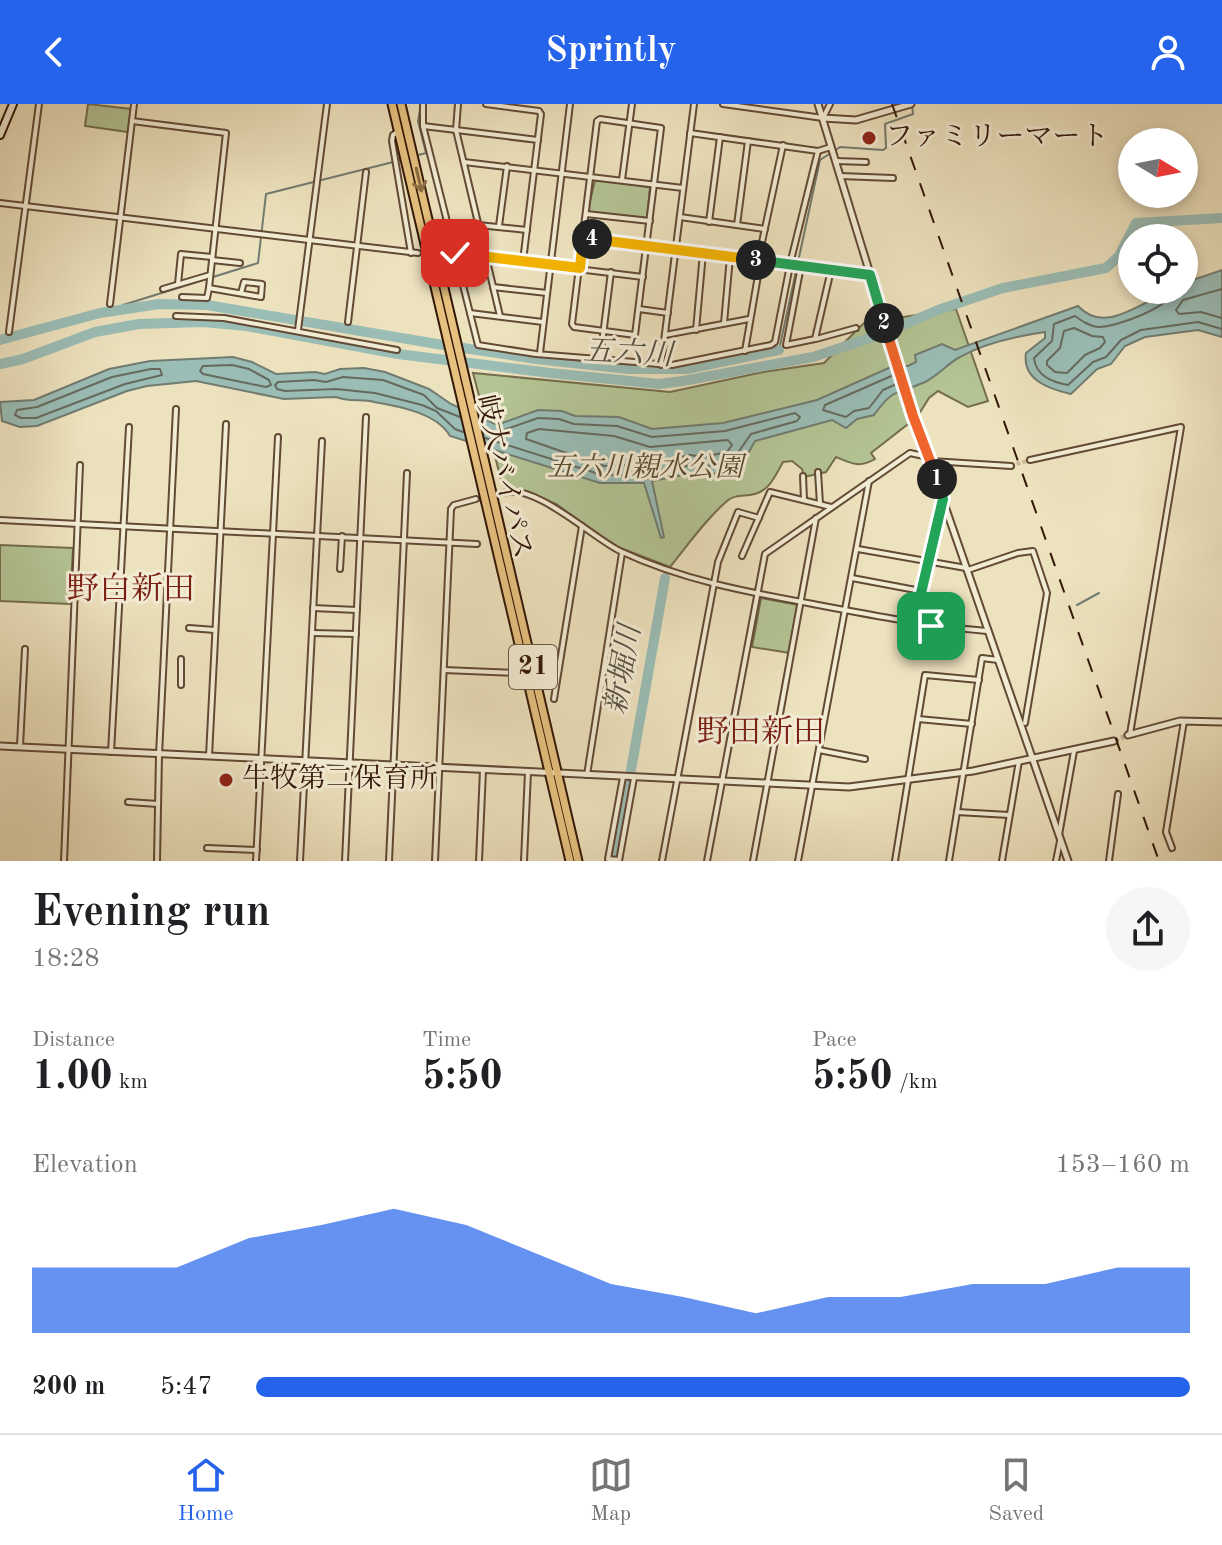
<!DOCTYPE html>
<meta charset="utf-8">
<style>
:root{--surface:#fff;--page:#f6f6f6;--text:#202124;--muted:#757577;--line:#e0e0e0;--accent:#2563eb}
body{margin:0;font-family:"Old Standard TT","Noto Serif JP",serif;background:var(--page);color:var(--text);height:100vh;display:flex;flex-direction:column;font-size:30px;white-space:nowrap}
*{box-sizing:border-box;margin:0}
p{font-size:26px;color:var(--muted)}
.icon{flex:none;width:44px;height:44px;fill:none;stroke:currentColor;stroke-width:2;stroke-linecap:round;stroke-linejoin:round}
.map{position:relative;height:757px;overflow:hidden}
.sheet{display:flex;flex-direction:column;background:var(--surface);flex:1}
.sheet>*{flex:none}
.needle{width:52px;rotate:100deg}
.buttons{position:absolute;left:1118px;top:24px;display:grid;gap:16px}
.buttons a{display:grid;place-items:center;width:80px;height:80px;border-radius:50%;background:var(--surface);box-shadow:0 4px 12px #0003;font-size:40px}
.pin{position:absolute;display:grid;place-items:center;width:68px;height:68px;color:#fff;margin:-34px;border-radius:16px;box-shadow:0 4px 12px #0006}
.km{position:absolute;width:40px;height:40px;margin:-20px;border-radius:50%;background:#222;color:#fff;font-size:22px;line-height:40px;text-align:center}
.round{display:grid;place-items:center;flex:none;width:84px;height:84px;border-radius:42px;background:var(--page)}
.summary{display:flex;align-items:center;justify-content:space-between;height:136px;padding:0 32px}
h1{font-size:44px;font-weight:700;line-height:60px}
.stats{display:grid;grid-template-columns:repeat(3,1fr);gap:12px;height:136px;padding:8px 32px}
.stats div{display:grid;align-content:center}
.stats b{font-size:40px;font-weight:700}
.stats small{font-size:22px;font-weight:400}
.stats p{font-size:22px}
.chart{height:224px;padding:16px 32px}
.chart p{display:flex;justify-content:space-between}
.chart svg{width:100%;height:144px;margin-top:8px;fill:var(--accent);opacity:.7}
ul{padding:0 32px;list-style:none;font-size:26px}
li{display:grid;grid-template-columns:128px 96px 1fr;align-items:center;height:60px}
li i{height:20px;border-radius:10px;background:var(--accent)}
header{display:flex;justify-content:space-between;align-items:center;height:104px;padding:0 32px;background:var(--accent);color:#fff;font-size:36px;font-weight:700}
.menu{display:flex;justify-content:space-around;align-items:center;height:112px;border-top:2px solid var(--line);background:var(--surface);font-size:22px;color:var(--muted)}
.menu a{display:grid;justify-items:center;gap:4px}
.menu .active{color:var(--accent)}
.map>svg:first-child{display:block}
</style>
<header><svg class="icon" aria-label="back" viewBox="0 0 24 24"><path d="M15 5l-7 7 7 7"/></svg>Sprintly<svg class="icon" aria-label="person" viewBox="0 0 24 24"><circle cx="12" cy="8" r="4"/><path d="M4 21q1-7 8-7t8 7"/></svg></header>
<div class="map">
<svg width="1222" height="757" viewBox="0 0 1222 757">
<rect width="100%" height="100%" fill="#ede2be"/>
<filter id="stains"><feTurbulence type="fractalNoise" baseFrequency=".0025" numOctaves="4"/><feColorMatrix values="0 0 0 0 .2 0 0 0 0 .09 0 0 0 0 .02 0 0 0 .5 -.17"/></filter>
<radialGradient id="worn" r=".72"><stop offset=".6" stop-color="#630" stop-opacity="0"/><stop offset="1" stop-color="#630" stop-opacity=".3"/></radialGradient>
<g fill="#b4c494" stroke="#746e4e" stroke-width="2">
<path d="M 88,0 L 131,5 L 128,28 L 85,22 Z"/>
<path d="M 595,76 L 650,83 L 647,114 L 591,108 L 588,106 Z"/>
<path d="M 956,205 L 988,297 L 968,303 L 938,287 L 929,294 L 917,313 L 871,349 L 875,355 C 860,364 852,360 836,353 L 826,368 L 804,373 L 802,365 L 792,357 L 783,358 C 775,372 769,389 750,391 C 741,392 734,391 727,397 C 705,416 688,441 670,463 L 615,442 L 556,400 L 502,379 L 473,269 L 670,288 L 763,268 L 824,259 L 864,219 Z"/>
<path d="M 0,441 L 73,444 L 70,500 L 0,497 Z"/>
<path d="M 761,494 L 798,501 L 790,549 L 752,543 Z"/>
</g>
<path fill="#9abdb6" stroke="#717b70" stroke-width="2" d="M 1222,166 L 1222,233 L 1198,226 L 1145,233 L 1125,242 L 1111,260 L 1097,265 L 1071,290 C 1049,285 1022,276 1026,249 L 1045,234 L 1045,228 C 1017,232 985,239 960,253 C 948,259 938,272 925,278 C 896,291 894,283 874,311 L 857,315 L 846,324 L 832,316 L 755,337 L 745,355 L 736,365 L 702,372 L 693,369 L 652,377 L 664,433 L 661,434 L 644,379 L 600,379 L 450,332 C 437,309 398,302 374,298 C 362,295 348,298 336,293 L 284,295 L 196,277 L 147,282 L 127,287 L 37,322 L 20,323 L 2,317 L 0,298 L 34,296 L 109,265 L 150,257 L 233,253 L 252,258 L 276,270 L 315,268 L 325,270 L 340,265 L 364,264 L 385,268 L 429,285 L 451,300 L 497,321 L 538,306 L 562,307 L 575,312 L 619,313 L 652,325 L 723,319 L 817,296 L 893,262 L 908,262 L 916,258 L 915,251 L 942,240 L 955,246 L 1078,202 C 1110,236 1149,186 1184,186 L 1184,179 Z"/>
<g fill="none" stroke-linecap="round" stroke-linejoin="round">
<g stroke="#666a5e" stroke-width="2">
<path d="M 1222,185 L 1183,196 L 1176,206 L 1179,210 L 1201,208 L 1222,214"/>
<path d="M 1174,186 C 1171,203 1114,224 1098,223 C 1089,222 1082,217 1075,212 L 1054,220 L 1052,237 L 1034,254 C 1036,272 1052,278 1068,281 L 1093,258 L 1106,253 L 1121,236 L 1141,226 L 1198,218 L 1222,225"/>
<path d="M 1074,224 L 1092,232 L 1103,233 L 1105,238 L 1100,244 L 1085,251 L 1067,269 L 1055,268 L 1047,261 L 1047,257 L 1060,244 L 1064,227 Z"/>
<path d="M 232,261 L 249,265 L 269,276 L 271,281 L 266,283 L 203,270 L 200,267 L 203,262 Z"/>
<path d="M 151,265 L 160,265 L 162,271 L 125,280 L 36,314 L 21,314 L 15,311 L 17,306 L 37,303 L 112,273 Z"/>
<path d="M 896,270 L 825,301 L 823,306 L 846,313 L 854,307 L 869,304 L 883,286 L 899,279"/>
<path d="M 460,313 L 437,304 L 424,291 L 383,276 L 343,273 L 326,278 L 314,276 L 278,278 L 275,281 L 277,285 L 285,287 L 336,285 L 375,289 L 422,301 L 436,307 L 455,325 L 463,328"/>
<path d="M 482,323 L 498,328 L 538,314 L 559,315 L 574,320 L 617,322 L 652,333 L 725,327 L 795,309 L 800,313 L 797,317 L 751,330 L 732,357 L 703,363 L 691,361 L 646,371 L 602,371 L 485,334"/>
<path d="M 539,325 L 614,332 L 650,343 L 728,336 L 732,341 L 727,348 L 703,353 L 690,351 L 644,361 L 604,362 L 526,335 L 527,329 Z"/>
</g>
<g stroke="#717b70" stroke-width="2">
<path d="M 407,54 L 426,49 L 418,17 L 421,0"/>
<path d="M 123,205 L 123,201 L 258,159 L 266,90 L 401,56"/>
<path d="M 779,246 L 820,56 L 840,43 L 883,46 L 886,44 L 885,20 L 913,10 L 912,1"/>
<path d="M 1077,501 L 1099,489"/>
</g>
<g stroke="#9abdb6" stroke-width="10">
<path d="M 0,236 L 100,209 L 159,200 L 207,201 L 437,240 L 536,255 L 628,265 L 687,265 L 779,246"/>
<path d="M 0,260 L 23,255 L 95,228 L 139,220 L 203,218 L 246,222 L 398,250 L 550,269 L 659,280 L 683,277 L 813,253 L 882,230 L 938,206 L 1003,184 L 1106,164 L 1119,152 L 1136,119 L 1222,114"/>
<path d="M 631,666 L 665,474"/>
<path d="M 613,757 L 627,680"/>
</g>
<path stroke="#c8b999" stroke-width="4" stroke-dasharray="4 2" stroke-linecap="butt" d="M 1011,362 L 1030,356"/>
<path stroke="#c8b999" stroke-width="5" stroke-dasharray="5 2.5" stroke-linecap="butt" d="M 1114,637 L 1128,631"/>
<g stroke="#624a35" stroke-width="8">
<g id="minor">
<path d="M 423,0 L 423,22 L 478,241 L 536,250 L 672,261 L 771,241 L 775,238 L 791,156 L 818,47"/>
<path d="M 458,0 L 456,26 L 500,212"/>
<path d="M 486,0 L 539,7 L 541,10 L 523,157"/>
<path d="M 723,0 L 823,14 L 830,0"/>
<path d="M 600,15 L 661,24 L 635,231 L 574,223 L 572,220 L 597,17 Z"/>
<path d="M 132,17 L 226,29 L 209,184"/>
<path d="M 423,22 L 538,36"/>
<path d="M 397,28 L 393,31 L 392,37 L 411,149"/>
<path d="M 690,29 L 818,47 L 831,43"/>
<path d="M 836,57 L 866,58"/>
<path d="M 464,58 L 683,84"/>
<path d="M 840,72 L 893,74"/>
<path d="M 622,76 L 632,0"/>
<path d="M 0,99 L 418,149"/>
<path d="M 586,110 L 650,117"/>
<path d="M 680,113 L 765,125"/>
<path d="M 709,118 L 720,33"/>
<path d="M 478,121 L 527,126"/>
<path d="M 737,121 L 748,37"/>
<path d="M 499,122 L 507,62"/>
<path d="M 583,134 L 870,171"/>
<path d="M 446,149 L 643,173"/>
<path d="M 212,156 L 240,159"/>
<path d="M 801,162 L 786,241 L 815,235 L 831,166"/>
<path d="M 178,180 L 181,150 L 212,153"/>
<path d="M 493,183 L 547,189"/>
<path d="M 163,185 L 210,171"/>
<path d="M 182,193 L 207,194 L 209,184 L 261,193 L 262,180 L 244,178 L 241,189"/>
<path d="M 110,200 L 134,0"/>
<path d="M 639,205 L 668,209"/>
<path d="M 470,209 L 543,218"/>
<path d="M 176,212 L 224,214 L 397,246"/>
<path d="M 348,218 L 366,68"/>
<path d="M 724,219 L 730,153"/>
<path d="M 298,226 L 327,0"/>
<path d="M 696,226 L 703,149"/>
<path d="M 9,228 L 39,0"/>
<path d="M 665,231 L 749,215"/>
<path d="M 816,235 L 856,224"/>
<path d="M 745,247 L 760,160 L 759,152 L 783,41"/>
<path d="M 540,249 L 570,0"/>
<path d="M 600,255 L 611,168"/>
<path d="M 661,261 L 694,0"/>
<path d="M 1030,356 L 1181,323 L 1130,630"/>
<path d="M 931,357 L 1011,362"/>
<path d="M 818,368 L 820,400"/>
<path d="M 803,372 L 804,396"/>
<path d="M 503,389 C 534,378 593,434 620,447 C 682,476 747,488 813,500 C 871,511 928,522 987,527"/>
<path d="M 0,416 L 477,440"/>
<path d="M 858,445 L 966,464"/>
<path d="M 742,452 L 770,388 L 831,403"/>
<path d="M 340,465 L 342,432"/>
<path d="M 968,466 L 1018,449 L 1033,447 L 1047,489 L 1025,619"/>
<path d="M 852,474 L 921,487"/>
<path d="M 313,504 L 357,506"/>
<path d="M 914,519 L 943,397"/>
<path d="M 189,524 L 215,526"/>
<path d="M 312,529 L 356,530"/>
<path d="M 444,566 L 513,569"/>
<path d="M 181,581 L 181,555"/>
<path d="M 554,595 L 582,422"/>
<path d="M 918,615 L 972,620"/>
<path d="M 20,642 L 25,545"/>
<path d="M 819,646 L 865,655"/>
<path d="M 111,648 L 129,323"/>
<path d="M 209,652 L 226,320"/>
<path d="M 587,671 L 622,449"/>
<path d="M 128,698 L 158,700"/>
<path d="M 957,708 L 1009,711"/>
<path d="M 1059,731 L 1074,647"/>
<path d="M 207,744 L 257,746"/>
<path d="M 1172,744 L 1166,728 L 1184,617"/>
<path d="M 619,756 L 608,755 L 623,673"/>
<path d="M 64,757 L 80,361"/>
<path d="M 157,757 L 159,651 L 176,305"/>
<path d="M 256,757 L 278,333"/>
<path d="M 300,757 L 322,337"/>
<path d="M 345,757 L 366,313"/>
<path d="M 389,757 L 407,369"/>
<path d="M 435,757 L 451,405 L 454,401 L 476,395"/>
<path d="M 479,757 L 483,666"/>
<path d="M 524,757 L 528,668"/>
<path d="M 619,757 L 634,674"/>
<path d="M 662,757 L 718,458 L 738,408 L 759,414"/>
<path d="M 707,757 L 765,450 L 910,349 L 928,353"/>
<path d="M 753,757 L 816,414"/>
<path d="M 798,757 L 869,377"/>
<path d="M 895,757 L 925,571 L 979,576"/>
<path d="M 949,757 L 982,554 L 998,556"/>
<path d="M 1002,757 L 1019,657"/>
<path d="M 1056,757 L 1060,737"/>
<path d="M 1109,757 L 1118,690"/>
</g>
</g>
<g stroke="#624a35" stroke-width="9">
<g id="tertiary">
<path d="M 818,0 L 912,307 L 1068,757"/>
<path d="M 823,14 L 856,16 L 911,0"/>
<path d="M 1128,631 L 1180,617 L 1222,618"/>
<path d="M 0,642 L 849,683 L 973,667 L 1114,637"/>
</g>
</g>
<g stroke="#331707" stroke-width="10">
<path id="secondary" d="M 0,31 L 13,0"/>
</g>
<g stroke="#331707" stroke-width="11">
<g id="trunk">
<path d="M 392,0 L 570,757"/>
<path d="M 401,0 L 578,757"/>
</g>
</g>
<use href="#minor" stroke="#f3ecd5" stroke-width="4"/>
<use href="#tertiary" stroke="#f3ecd5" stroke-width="5"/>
<use href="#secondary" stroke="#f3ecd5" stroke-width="6"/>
<use href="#trunk" stroke="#e6c17f" stroke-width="7"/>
<path stroke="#331707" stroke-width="2" stroke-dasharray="14 14" stroke-linecap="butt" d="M 892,0 L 1159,757"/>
</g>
<defs><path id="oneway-shaft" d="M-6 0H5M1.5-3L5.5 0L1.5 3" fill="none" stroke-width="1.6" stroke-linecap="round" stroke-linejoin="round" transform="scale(2)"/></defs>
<use stroke="#8c6c43" href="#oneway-shaft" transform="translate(419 76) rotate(77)"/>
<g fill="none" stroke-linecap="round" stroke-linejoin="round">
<g stroke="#fff" stroke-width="16">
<path id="split-1" d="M 931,522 L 914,519 L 943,395 L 937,375"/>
</g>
<g stroke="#fff" stroke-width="16">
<path id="split-2" d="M 884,219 L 913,312 L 937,375"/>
</g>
<g stroke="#fff" stroke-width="16">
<path id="split-3" d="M 756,156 L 870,171 L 884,219"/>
</g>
<g stroke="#fff" stroke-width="16">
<path id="split-4" d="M 592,135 L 756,156"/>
</g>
<g stroke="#fff" stroke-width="16">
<path id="split-5" d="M 455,149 L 580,164 L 583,134 L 592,135"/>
</g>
<use href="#split-1" stroke="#22a559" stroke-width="10"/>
<use href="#split-2" stroke="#f0652b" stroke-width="10"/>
<use href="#split-3" stroke="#22a559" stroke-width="10"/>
<use href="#split-4" stroke="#f5b400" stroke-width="10"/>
<use href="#split-5" stroke="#f5b400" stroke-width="10"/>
</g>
<g fill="#8f2418" stroke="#f3ecd5" stroke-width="3">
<circle cx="869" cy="34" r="8"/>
<circle cx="226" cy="676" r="8"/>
</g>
<g text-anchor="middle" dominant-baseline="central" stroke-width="6" stroke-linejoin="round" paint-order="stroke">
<rect fill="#f3ecd5" stroke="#6d5745" stroke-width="2" x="509" y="541" width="48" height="44" rx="6"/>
<g font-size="26" font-weight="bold" fill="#331707">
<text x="533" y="563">21</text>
</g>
<g font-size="28" fill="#331707" stroke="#f3ecd5" text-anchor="start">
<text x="885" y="34">ファミリーマート</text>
<text x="242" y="676">牛牧第二保育所</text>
</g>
<g font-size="28" font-style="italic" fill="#5a4b31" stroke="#f3ecd5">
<text x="645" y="365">五六川親水公園</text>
</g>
<g font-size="28" fill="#331707" stroke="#f3ecd5">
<text transform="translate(503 373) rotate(77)">岐大バイパス</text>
</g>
<g font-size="30" font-style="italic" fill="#575144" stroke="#f3ecd5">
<text transform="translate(628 250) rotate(3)">五六川</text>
<text transform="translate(624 566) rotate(-80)">新堀川</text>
</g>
<g font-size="32" fill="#7a1f14" stroke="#f3ecd5">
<text x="131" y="487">野白新田</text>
<text x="761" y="630">野田新田</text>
</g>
</g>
<rect width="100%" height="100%" filter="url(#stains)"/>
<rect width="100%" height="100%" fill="url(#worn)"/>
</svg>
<div class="buttons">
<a><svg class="needle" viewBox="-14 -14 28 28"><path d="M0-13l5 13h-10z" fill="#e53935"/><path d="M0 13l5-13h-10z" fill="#757577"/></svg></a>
<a><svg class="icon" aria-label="locate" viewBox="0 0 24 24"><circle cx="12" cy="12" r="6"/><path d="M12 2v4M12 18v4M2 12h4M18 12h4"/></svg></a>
</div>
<div class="pin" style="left:931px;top:522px;background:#1e9e55"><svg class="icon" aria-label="arrive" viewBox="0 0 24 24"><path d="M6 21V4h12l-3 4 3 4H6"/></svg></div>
<div class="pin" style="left:455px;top:149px;background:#d93025"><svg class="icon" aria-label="check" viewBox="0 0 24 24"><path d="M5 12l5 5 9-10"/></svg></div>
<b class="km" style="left:937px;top:375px">1</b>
<b class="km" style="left:884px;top:219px">2</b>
<b class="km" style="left:756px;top:156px">3</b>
<b class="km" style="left:592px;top:135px">4</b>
</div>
<section class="sheet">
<div class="summary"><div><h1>Evening run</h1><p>18:28</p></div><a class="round"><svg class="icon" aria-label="share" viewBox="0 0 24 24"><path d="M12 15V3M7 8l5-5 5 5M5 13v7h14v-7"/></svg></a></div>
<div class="stats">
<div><p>Distance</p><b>1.00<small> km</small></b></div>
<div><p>Time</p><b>5:50</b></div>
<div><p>Pace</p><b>5:50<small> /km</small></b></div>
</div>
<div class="chart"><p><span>Elevation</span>153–160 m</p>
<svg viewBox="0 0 160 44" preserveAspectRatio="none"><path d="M0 44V24L10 24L20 24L30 15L40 11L50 6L60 11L70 20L80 29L90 33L100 38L110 33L120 33L130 29L140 29L150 24L160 24V44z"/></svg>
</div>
<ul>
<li><b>200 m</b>5:47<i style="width:100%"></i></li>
</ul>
</section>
<nav class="menu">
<a class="active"><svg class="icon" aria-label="home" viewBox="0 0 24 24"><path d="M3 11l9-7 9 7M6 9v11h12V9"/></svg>Home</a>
<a><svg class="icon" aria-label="map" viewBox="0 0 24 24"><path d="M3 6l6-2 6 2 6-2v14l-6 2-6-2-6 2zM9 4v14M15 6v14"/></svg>Map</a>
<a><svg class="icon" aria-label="saved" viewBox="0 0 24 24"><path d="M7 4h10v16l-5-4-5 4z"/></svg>Saved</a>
</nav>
